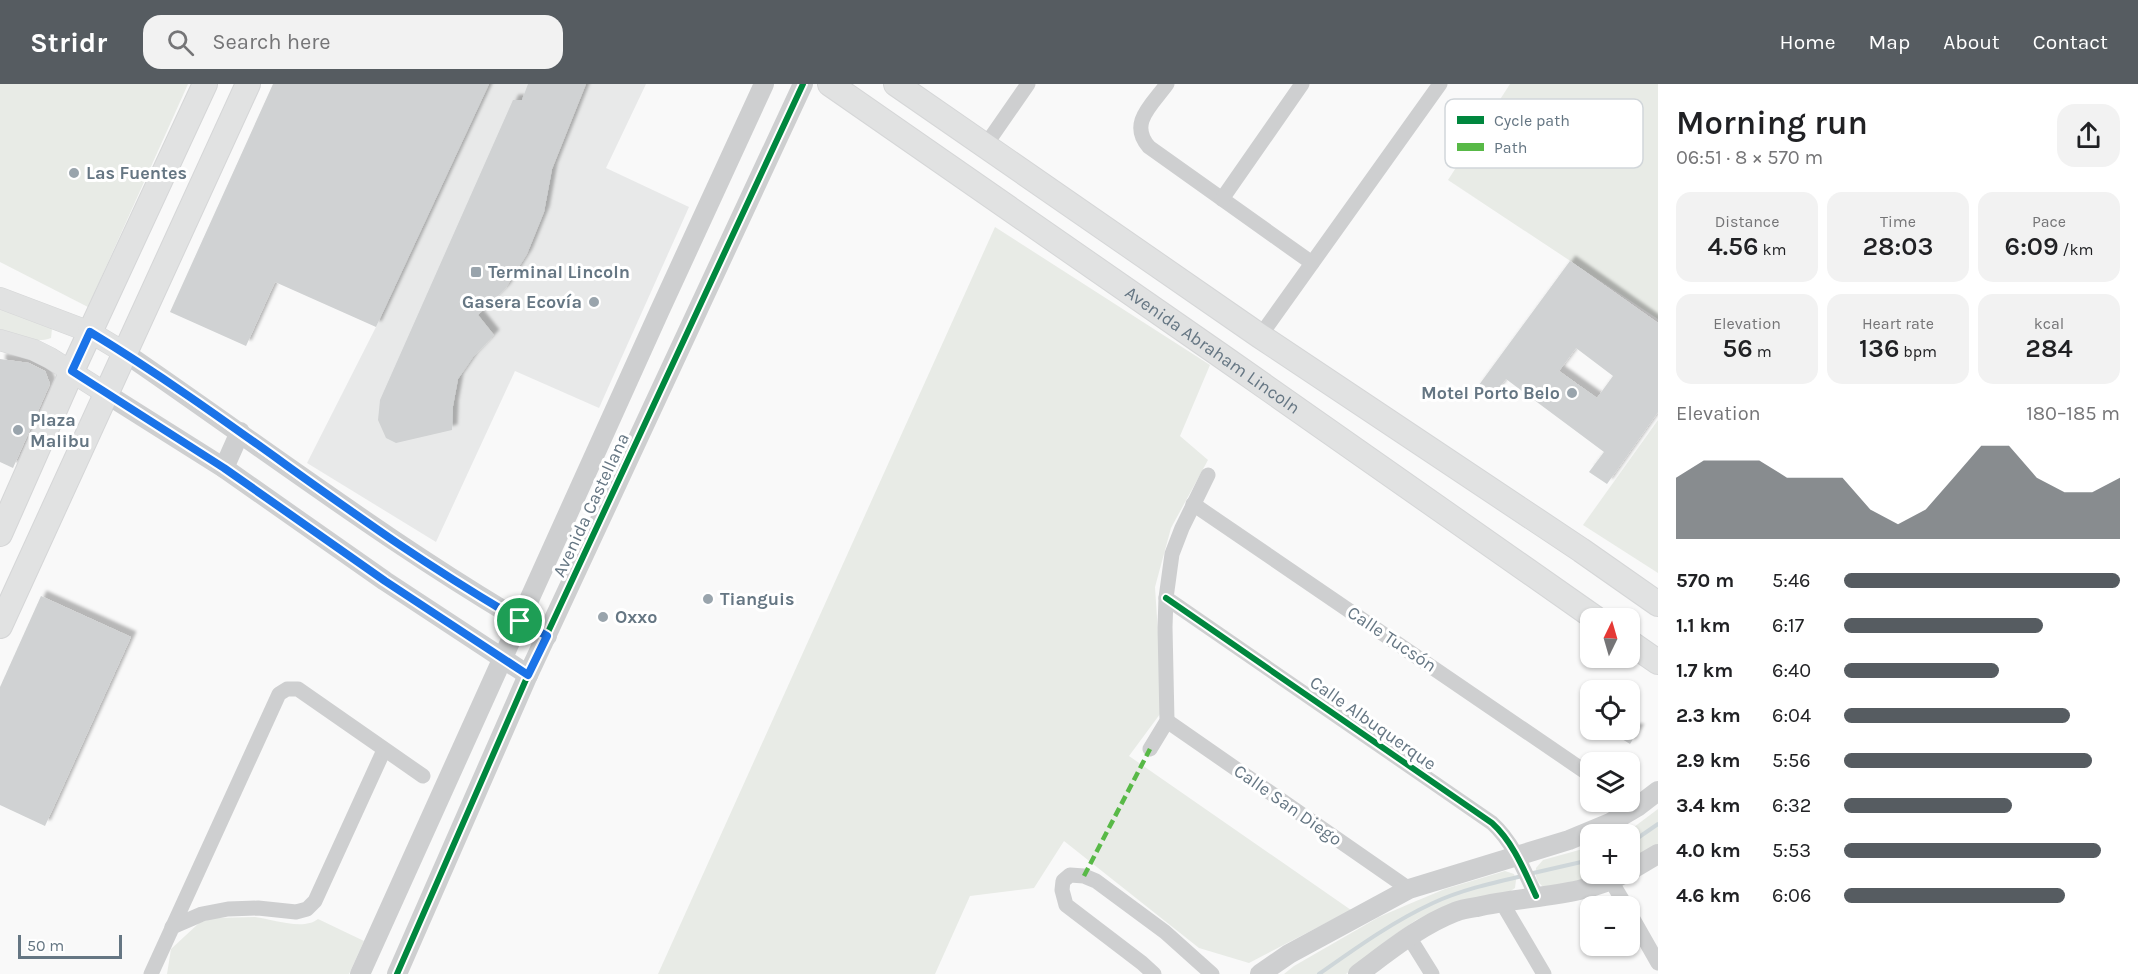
<!DOCTYPE html>
<meta charset="utf-8">
<style>
:root{--surface:#fff;--page:#f2f2f2;--text:#202124;--muted:#757577;--accent:#565c61}
body{margin:0;font-family:Karla,sans-serif;background:var(--page);color:var(--text);height:100vh;display:flex;flex-direction:column;font-size:22px;white-space:nowrap}
*{box-sizing:border-box;margin:0}
p{font-size:20px;color:var(--muted)}
.icon{flex:none;width:33px;height:33px;fill:none;stroke:currentColor;stroke-width:2;stroke-linecap:round;stroke-linejoin:round}
.map{position:relative;flex:1;overflow:hidden}
.side{display:flex;flex-direction:column;background:var(--surface);width:480px}
.side>*{flex:none}
.needle{width:39px;rotate:5deg}
.fabs{position:absolute;left:1580px;top:524px;display:grid;gap:12px}
.fabs a{display:grid;place-items:center;width:60px;height:60px;border-radius:12px;background:var(--surface);box-shadow:0 2px 4px #0004;font-size:30px}
.scale{position:absolute;left:18px;bottom:15px;width:104px;box-sizing:border-box;padding-left:6px;border:3px solid #657683;border-top:0;font-size:16px;line-height:21px;white-space:nowrap;color:#657683;-webkit-text-stroke:4px #fff;paint-order:stroke}
.pin{position:absolute;display:grid;place-items:center;width:51px;height:51px;color:#fff;margin:-26px;border:3px solid #fff;border-radius:50%;box-shadow:0 2px 6px #0007}
.round{display:grid;place-items:center;flex:none;width:63px;height:63px;border-radius:18px;background:var(--page)}
.headline{display:flex;align-items:center;justify-content:space-between;height:102px;padding:0 18px}
h1{font-size:33px;font-weight:600;line-height:45px}
.stats{display:grid;grid-template-columns:repeat(3,1fr);gap:9px;height:102px;padding:6px 18px}
.stats div{display:grid;align-content:center;border-radius:15px;background:var(--page);text-align:center}
.stats b{font-size:26px;font-weight:600}
.stats small{font-size:16px;font-weight:400}
.stats p{font-size:16px}
.chart{height:168px;padding:12px 18px}
.chart p{display:flex;justify-content:space-between}
.chart svg{width:100%;height:108px;margin-top:6px;fill:var(--accent);opacity:.7}
ul{padding:0 18px;list-style:none;font-size:20px}
li{display:grid;grid-template-columns:96px 72px 1fr;align-items:center;height:45px}
li i{height:15px;border-radius:8px;background:var(--accent)}
header{display:flex;align-items:center;gap:36px;box-sizing:border-box;height:84px;padding:0 30px;background:var(--accent);color:#fff}
header strong{font-size:28px}
nav{display:flex;gap:33px;margin-inline-start:auto;font-size:21px}
.search{width:420px;height:54px;background:var(--page);display:flex;align-items:center;gap:15px;box-sizing:border-box;padding:0 21px;border-radius:18px;color:var(--muted);font-size:22px}
main{display:flex;flex:1;min-height:0}
.map>svg:first-child{display:block}
</style>
<header>
<strong>Stridr</strong>
<div class="search"><svg class="icon" aria-label="search" viewBox="0 0 24 24"><circle cx="10" cy="10" r="6"/><path d="M15 15l6 6"/></svg>Search here</div>
<nav><a>Home</a><a>Map</a><a>About</a><a>Contact</a></nav>
</header>
<main>
<div class="map">
<svg width="1658" height="890" viewBox="0 0 1658 890">
<defs>
<filter id="shadow"><feDropShadow dx="5.5" dy="-5.5" stdDeviation="1.5" flood-color="#0004"/></filter>
</defs>
<rect width="100%" height="100%" fill="#f9f9f9"/>
<path fill="#e8e9e9" d="M 484,0 L 646,0 L 606,84 L 689,123 L 599,324 L 515,287 L 436,458 L 307,379 L 376,243 Z"/>
<g fill="#e8ebe6">
<path d="M 0,0 L 188,0 L 88,223 L 0,178 Z"/>
<path d="M 1510,0 L 1658,0 L 1658,235 L 1448,96 Z"/>
<path d="M 995,143 L 1210,281 L 1180,352 L 1208,376 L 1171,444 L 1155,503 L 1163,626 L 1129,672 L 1351,826 L 1249,879 L 1199,864 L 1064,757 L 1034,804 L 970,812 L 935,890 L 658,890 Z"/>
<path d="M 0,225 L 49,240 L 52,245 L 51,254 C 35,260 16,252 0,247 Z"/>
<path d="M 1658,336 L 1658,489 L 1583,441 Z"/>
<path d="M 1658,725 L 1658,763 L 1629,781 L 1629,750 L 1620,750 L 1630,746 Z"/>
<path d="M 1590,763 L 1590,789 L 1609,789 L 1586,797 L 1543,803 C 1537,797 1535,793 1536,784 L 1543,776 Z"/>
<path d="M 1505,787 L 1514,790 L 1516,796 L 1515,804 L 1509,808 L 1445,822 L 1416,836 L 1390,854 L 1346,890 L 1284,890 L 1294,882 L 1379,833 L 1409,820 L 1445,805 Z"/>
<path d="M 255,833 C 273,835 303,847 318,835 L 364,857 L 349,890 L 167,890 L 171,865 L 199,839 L 214,834 Z"/>
</g>
<g fill="none" stroke-linecap="round" stroke-linejoin="round">
<g stroke="#ced6d9" stroke-width="4">
<path d="M 1629,760 L 1658,740"/>
<path d="M 1529,790 L 1590,776"/>
<path d="M 1319,890 C 1356,864 1392,838 1433,819 C 1461,806 1492,799 1522,792"/>
</g>
</g>
<g fill="#d0d2d3" fill-rule="evenodd" filter="url(#shadow)">
<path d="M 273,0 L 489,0 L 376,243 L 275,198 L 246,262 L 170,228 Z"/>
<path d="M 528,0 L 586,0 L 552,85 L 544,128 L 527,170 L 505,205 L 478,231 L 494,251 L 473,273 L 458,295 L 453,322 L 452,346 L 396,359 L 386,354 L 378,336 L 380,316 L 513,16 L 522,16 Z"/>
<path d="M 1570,177 L 1658,239 L 1658,328 L 1607,400 L 1589,388 L 1604,368 L 1506,295 L 1491,314 L 1476,305 ZM 1576,264 L 1613,292 L 1597,314 L 1559,287 Z"/>
<path d="M 0,275 L 29,279 L 45,287 L 50,300 L 13,384 L 0,378 Z"/>
<path d="M 41,512 L 131,553 L 45,742 L 0,721 L 0,603 Z"/>
<path d="M 1606,645 L 1639,645 L 1630,660 Z"/>
</g>
<g fill="none" stroke-linecap="round" stroke-linejoin="round">
<g stroke="#d5d6d7" stroke-width="22">
<g id="secondary">
<path d="M 0,214 L 90,248 L 125,269"/>
<path d="M 0,256 L 34,266 L 50,274 L 105,309"/>
</g>
</g>
<g stroke="#d5d6d7" stroke-width="26">
<g id="primary">
<path id="s1" d="M 830,0 L 1220,271 L 1595,534"/>
<path d="M 896,0 L 1260,252 L 1581,466 L 1658,520"/>
<path d="M 0,450 L 72,287 L 205,0"/>
<path d="M 0,542 L 248,0"/>
<path d="M 1629,558 L 1658,578"/>
</g>
</g>
<g stroke="#cecfd0" stroke-width="15">
<path d="M 1167,0 C 1152,21 1128,39 1149,63 L 1312,179"/>
<path d="M 985,62 L 1028,0"/>
<path d="M 1222,115 L 1302,0"/>
<path d="M 1260,252 L 1440,0"/>
<path d="M 1193,420 L 1590,691"/>
<path d="M 1166,514 L 1492,739 C 1513,758 1524,786 1536,812"/>
<path d="M 1167,637 L 1409,805"/>
<path d="M 1150,665 L 1167,637 L 1165,543 L 1166,514 L 1172,470 L 1182,444 L 1208,391"/>
<path d="M 1611,797 L 1626,822"/>
<path d="M 1501,817 L 1544,890"/>
<path d="M 1629,828 L 1658,879"/>
<path d="M 172,843 L 202,830 L 228,825 L 258,824 L 296,828 L 307,825 L 315,817 L 384,666"/>
<path d="M 1409,853 L 1432,890"/>
<path d="M 151,890 L 279,610 L 287,605 L 298,605 L 423,692"/>
<path d="M 1154,890 L 1142,879 L 1066,821 L 1062,806 L 1063,797 L 1070,791 L 1084,792 L 1096,797 L 1165,848 L 1212,890"/>
</g>
<g stroke="#cecfd0" stroke-width="20">
<path d="M 125,269 C 265,365 400,468 547,552"/>
<path d="M 105,309 L 224,384 L 385,497 L 528,591"/>
<path d="M 224,384 L 240,348"/>
<path d="M 1629,787 L 1658,770"/>
<path d="M 360,890 L 660,226 L 764,0"/>
<path d="M 397,890 L 528,591 L 803,0"/>
<path d="M 1260,890 L 1289,870 L 1409,805 L 1569,756 L 1610,739 L 1637,723 L 1658,707"/>
<path d="M 1358,890 C 1388,868 1419,842 1455,828 C 1462,825 1470,824 1477,823 C 1526,811 1581,814 1625,789"/>
</g>
<use href="#secondary" stroke="#e1e2e2" stroke-width="21"/>
<use href="#primary" stroke="#e1e2e2" stroke-width="24"/>
<path stroke="#58b947" stroke-width="4.5" stroke-dasharray="9 4.5" stroke-linecap="butt" d="M 1084,792 L 1150,665"/>
<g stroke="#fff" stroke-width="10">
<g id="cycleway">
<path d="M 125,269 C 265,365 400,468 547,552"/>
<path d="M 1166,514 L 1492,739 C 1513,758 1524,786 1536,812"/>
<path d="M 397,890 L 528,591 L 803,0"/>
</g>
</g>
<use href="#cycleway" stroke="#00873e" stroke-width="6"/>
</g>
<g fill="none" stroke-linecap="round" stroke-linejoin="round">
<g stroke="#fff" stroke-width="12">
<path id="route" d="M 90,248 C 196,312 294,389 397,459 C 446,492 496,523 547,552 L 528,591 L 385,497 L 224,384 L 72,287 Z"/>
</g>
<use href="#route" stroke="#1a73e8" stroke-width="8"/>
</g>
<g fill="#99a4ac" stroke="#fff" stroke-width="2">
<circle cx="74" cy="89" r="6"/>
<rect x="470" y="182" width="12" height="12" rx="3"/>
<circle cx="594" cy="218" r="6"/>
<circle cx="1572" cy="309" r="6"/>
<circle cx="18" cy="346" r="6"/>
<circle cx="708" cy="515" r="6"/>
<circle cx="603" cy="533" r="6"/>
</g>
<g text-anchor="middle" dominant-baseline="central" stroke-width="6" stroke-linejoin="round" paint-order="stroke">
<g font-size="18" font-weight="bold" fill="#657683" stroke="#fff" text-anchor="start">
<text x="86" y="89">Las Fuentes</text>
<text x="488" y="188">Terminal Lincoln</text>
<text x="582" y="218" text-anchor="end">Gasera Ecovía</text>
<text x="1560" y="309" text-anchor="end">Motel Porto Belo</text>
<text x="30" y="336">Plaza<tspan x="30" dy="21">Malibu</tspan></text>
<text x="720" y="515">Tianguis</text>
<text x="615" y="533">Oxxo</text>
</g>
<g font-size="18" fill="#657683" stroke="#fff">
<text stroke="none"><textPath href="#s1" startOffset="466">Avenida Abraham Lincoln</textPath></text>
<text transform="translate(591 421) rotate(-65)">Avenida Castellana</text>
<text transform="translate(1392 555) rotate(34)">Calle Tucsón</text>
<text transform="translate(1373 639) rotate(35)">Calle Albuquerque</text>
<text transform="translate(1288 721) rotate(35)">Calle San Diego</text>
</g>
</g>
<rect x="1445" y="15" width="198" height="69" rx="9" fill="#fff" stroke="#d1d6da" stroke-width="1.5"/>
<rect x="1457" y="32" width="27" height="8" fill="#00873e"/>
<rect x="1457" y="59" width="27" height="8" fill="#58b947"/>
<g font-size="16" fill="#657683">
<text x="1494" y="42">Cycle path</text>
<text x="1494" y="69">Path</text>
</g>
</svg>
<div class="fabs">
<a><svg class="needle" viewBox="-14 -14 28 28"><path d="M0-13l5 13h-10z" fill="#e53935"/><path d="M0 13l5-13h-10z" fill="#757577"/></svg></a>
<a><svg class="icon" aria-label="locate" viewBox="0 0 24 24"><circle cx="12" cy="12" r="6"/><path d="M12 2v4M12 18v4M2 12h4M18 12h4"/></svg></a>
<a><svg class="icon" aria-label="layers" viewBox="0 0 24 24"><path d="M12 4l9 5-9 5-9-5zM3 14l9 5 9-5"/></svg></a>
<a>+</a>
<a>−</a>
</div>
<div class="scale">50 m</div>
<div class="pin" style="left:520px;top:537px;background:#1e9e55"><svg class="icon" aria-label="arrive" viewBox="0 0 24 24"><path d="M6 21V4h12l-3 4 3 4H6"/></svg></div>
</div>
<section class="side">
<div class="headline"><div><h1>Morning run</h1><p>06:51 · 8 × 570 m</p></div><a class="round"><svg class="icon" aria-label="share" viewBox="0 0 24 24"><path d="M12 15V3M7 8l5-5 5 5M5 13v7h14v-7"/></svg></a></div>
<div class="stats">
<div><p>Distance</p><b>4.56<small> km</small></b></div>
<div><p>Time</p><b>28:03</b></div>
<div><p>Pace</p><b>6:09<small> /km</small></b></div>
</div>
<div class="stats">
<div><p>Elevation</p><b>56<small> m</small></b></div>
<div><p>Heart rate</p><b>136<small> bpm</small></b></div>
<div><p>kcal</p><b>284</b></div>
</div>
<div class="chart"><p><span>Elevation</span>180–185 m</p>
<svg viewBox="0 0 160 44" preserveAspectRatio="none"><path d="M0 44V19L10 12L20 12L30 12L40 19L50 19L60 19L70 32L80 38L90 32L100 19L110 6L120 6L130 19L140 25L150 25L160 19V44z"/></svg>
</div>
<ul>
<li><b>570 m</b>5:46<i style="width:100%"></i></li>
<li><b>1.1 km</b>6:17<i style="width:72%"></i></li>
<li><b>1.7 km</b>6:40<i style="width:56%"></i></li>
<li><b>2.3 km</b>6:04<i style="width:82%"></i></li>
<li><b>2.9 km</b>5:56<i style="width:90%"></i></li>
<li><b>3.4 km</b>6:32<i style="width:61%"></i></li>
<li><b>4.0 km</b>5:53<i style="width:93%"></i></li>
<li><b>4.6 km</b>6:06<i style="width:80%"></i></li>
</ul>
</section>
</main>
